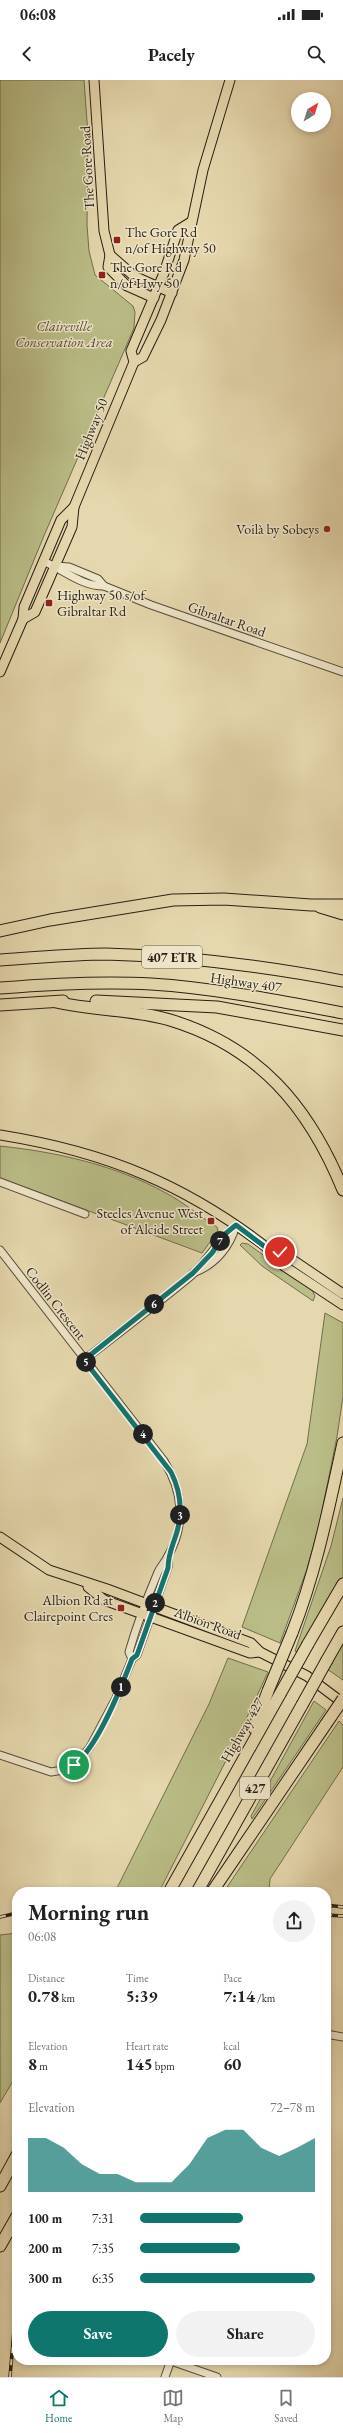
<!DOCTYPE html>
<meta charset="utf-8">
<style>
:root{--surface:#fff;--page:#f2f2f2;--text:#222;--muted:#767676;--line:#e0e0e0;--accent:#0f766e}
body{margin:0;font-family:"EB Garamond",serif;background:var(--page);color:var(--text);height:100vh;display:flex;flex-direction:column;font-size:15px;white-space:nowrap}
*{box-sizing:border-box;margin:0}
p{font-size:13px;color:var(--muted)}
.icon{flex:none;width:22px;height:22px;fill:none;stroke:currentColor;stroke-width:2;stroke-linecap:round;stroke-linejoin:round}
.map{position:relative;flex:1;overflow:hidden}
.panel{position:absolute;left:12px;top:1807px;width:319px;height:478px;display:flex;flex-direction:column;background:var(--surface);border-radius:16px;box-shadow:0 2px 6px #0003}
.panel>*{flex:none}
.needle{width:26px;rotate:38deg}
.buttons{position:absolute;left:291px;top:12px;display:grid;gap:8px}
.buttons a{display:grid;place-items:center;width:40px;height:40px;border-radius:50%;background:var(--surface);box-shadow:0 2px 6px #0003;font-size:20px}
.pin{position:absolute;display:grid;place-items:center;width:34px;height:34px;color:#fff;margin:-17px;border:2px solid #fff;border-radius:50%;box-shadow:0 1px 4px #0007}
.km{position:absolute;width:20px;height:20px;margin:-10px;border-radius:50%;background:#222;color:#fff;font-size:11px;line-height:20px;text-align:center}
.round{display:grid;place-items:center;flex:none;width:42px;height:42px;border-radius:21px;background:var(--page)}
.head{display:flex;align-items:center;justify-content:space-between;height:68px;padding:0 16px}
h1{font-size:22px;font-weight:700;line-height:30px}
.stats{display:grid;grid-template-columns:repeat(3,1fr);gap:6px;height:68px;padding:4px 16px}
.stats div{display:grid;align-content:center}
.stats b{font-size:17px;font-weight:700}
.stats small{font-size:11px;font-weight:400}
.stats p{font-size:11px}
.chart{height:112px;padding:8px 16px}
.chart p{display:flex;justify-content:space-between}
.chart svg{width:100%;height:72px;margin-top:4px;fill:var(--accent);opacity:.7}
.action{display:flex;gap:8px;margin-top:auto;padding:8px 16px}
.action a{flex:1;height:46px;border-radius:24px;background:var(--accent);color:#fff;font-size:16px;font-weight:700;line-height:46px;text-align:center}
.action a+a{background:var(--page);color:var(--text)}
ul{padding:0 16px;list-style:none;font-size:13px}
li{display:grid;grid-template-columns:64px 48px 1fr;align-items:center;height:30px}
li i{height:10px;border-radius:5px;background:var(--accent)}
.status{display:flex;justify-content:space-between;align-items:center;height:28px;padding:0 20px;background:var(--surface);direction:ltr}
.status svg{height:11px;fill:currentColor}
header{display:flex;justify-content:space-between;align-items:center;height:52px;padding:0 16px;background:var(--surface);font-size:18px;font-weight:700}
.tabs{display:flex;justify-content:space-around;align-items:center;height:56px;border-top:1px solid var(--line);background:var(--surface);font-size:11px;color:var(--muted)}
.tabs a{display:grid;justify-items:center;gap:2px}
.tabs .on{color:var(--accent)}
.map>svg:first-child{display:block}
</style>
<div class="status"><b>06:08</b><svg viewBox="0 0 49 12"><path d="M0 12V9h3v3zM5 12V6h3v6zM10 12V3h3v9zM15 12V0h3v12zM26 1h20v11H26zM47 4h2v5h-2z"/></svg></div>
<header><svg class="icon" aria-label="back" viewBox="0 0 24 24"><path d="M15 5l-7 7 7 7"/></svg>Pacely<svg class="icon" aria-label="search" viewBox="0 0 24 24"><circle cx="10" cy="10" r="6"/><path d="M15 15l6 6"/></svg></header>
<div class="map">
<svg width="343" height="2297" viewBox="0 0 343 2297">
<rect width="100%" height="100%" fill="#e6d8ae"/>
<filter id="stains"><feTurbulence type="fractalNoise" baseFrequency=".005" numOctaves="4"/><feColorMatrix values="0 0 0 0 .2 0 0 0 0 .09 0 0 0 0 .02 0 0 0 .5 -.17"/></filter>
<radialGradient id="worn" r=".72"><stop offset=".6" stop-color="#630" stop-opacity="0"/><stop offset="1" stop-color="#630" stop-opacity=".3"/></radialGradient>
<g fill="#babd87" stroke="#706e4e">
<path d="M 0,0 L 84,0 L 88,55 L 87,145 L 89,171 L 95,195 L 133,226 L 135,232 L 134,248 L 43,458 L 0,563 Z"/>
<path d="M 0,1066 C 57,1072 115,1085 166,1113 C 183,1122 200,1136 217,1147 L 218,1151 L 202,1173 L 0,1098 Z"/>
<path d="M 242,1163 L 248,1164 L 312,1210 L 315,1216 L 313,1221 L 262,1186 L 240,1165 Z"/>
<path d="M 325,1233 L 343,1243 L 343,1316 L 337,1357 L 319,1445 L 307,1489 L 280,1563 L 242,1547 L 307,1364 Z"/>
<path d="M 343,1418 L 343,1497 L 299,1574 L 295,1571 L 331,1466 Z"/>
<path d="M 343,1561 L 343,1600 L 327,1589 Z"/>
<path d="M 228,1578 L 268,1592 L 235,1663 L 160,1810 L 115,1812 L 209,1624 Z"/>
<path d="M 314,1621 L 326,1630 L 252,1739 L 251,1736 Z"/>
<path d="M 339,1641 L 343,1645 L 343,1687 L 270,1799 L 269,1812 L 225,1810 Z"/>
<path d="M 17,1853 L 17,1994 L 0,2023 L 0,1855 Z"/>
</g>
<g fill="none" stroke-linecap="round" stroke-linejoin="round">
<g stroke="#574c3a" stroke-width="9">
<g id="minor">
<path d="M 43,481 C 64,490 81,506 104,506"/>
<path d="M 55,486 L 69,487 L 98,499 L 104,506 L 151,525 L 343,592"/>
<path d="M 0,1102 L 85,1134"/>
<path d="M 0,1170 L 164,1381 C 183,1411 186,1445 168,1476 C 165,1482 161,1486 158,1492 C 147,1518 137,1544 129,1572 L 132,1579"/>
<path d="M 193,1193 C 215,1185 230,1167 236,1145"/>
<path d="M 84,1280 C 120,1252 157,1224 192,1195 C 208,1180 219,1159 236,1145"/>
<path d="M 0,1675 L 51,1692 L 63,1690 L 79,1681 L 90,1667 L 116,1618 L 132,1579 L 137,1575 L 168,1487 L 168,1476"/>
<path d="M 326,1954 L 343,1957"/>
<path d="M 171,2281 L 217,2297"/>
<path d="M 165,2297 L 171,2280"/>
</g>
</g>
<g stroke="#271e14" stroke-width="11">
<g id="major">
<path d="M 94,0 L 104,151 L 110,175 L 108,187 L 127,206 L 154,218"/>
<path d="M 110,175 L 134,196 L 172,213"/>
<path d="M 134,282 L 143,277 L 161,240 L 184,180 L 203,90 L 230,0"/>
<path d="M 23,539 L 35,532 L 72,447 L 74,427 L 134,282 L 131,271 L 164,193 L 178,150 L 191,142"/>
<path d="M 0,592 L 23,539 L 24,527 L 61,440 L 74,427"/>
<path d="M 0,1055 C 106,1072 185,1104 270,1170 C 276,1174 278,1181 284,1186 L 343,1225"/>
<path d="M 272,1172 L 281,1172 L 343,1214"/>
<path d="M 0,1457 L 49,1490 L 107,1509 L 251,1563 L 260,1572 L 307,1596 L 343,1623"/>
<path d="M 88,1507 L 104,1520 L 250,1573 L 260,1572"/>
</g>
</g>
<g stroke="#271e14" stroke-width="13">
<g id="highway">
<path d="M 320,827 L 343,834"/>
<path d="M 0,851 L 50,840 L 173,820 L 224,819 L 311,825 L 343,825"/>
<path d="M 0,880 C 35,878 71,874 106,874 C 186,876 264,886 343,901"/>
<path d="M 0,908 C 50,904 101,901 151,904 C 215,908 280,921 343,933"/>
<path d="M 96,921 L 217,927 L 343,950"/>
<path d="M 56,922 C 94,931 133,929 170,940 C 259,967 309,1027 343,1110"/>
<path d="M 0,925 L 63,921"/>
<path d="M 292,1553 C 316,1492 329,1427 343,1363"/>
<path d="M 308,1564 L 343,1504"/>
<path d="M 327,1580 L 343,1552"/>
<path d="M 254,1648 L 268,1611"/>
<path d="M 169,1812 L 280,1614"/>
<path d="M 197,1812 L 302,1625"/>
<path d="M 212,1812 L 326,1644"/>
<path d="M 0,2106 L 17,2075"/>
<path d="M 0,2166 L 17,2136"/>
</g>
</g>
<use href="#minor" stroke="#efe6ca" stroke-width="7"/>
<use href="#major" stroke="#e6d8ae" stroke-width="9"/>
<use href="#highway" stroke="#e6d8ae" stroke-width="11"/>
<g stroke="#271e14" stroke-width="3.5">
<g id="rail">
<path d="M 326,1825 L 343,1827"/>
<path d="M 326,1835 L 343,1836"/>
<path d="M 0,1837 L 17,1833"/>
<path d="M 10,2297 L 17,2215"/>
</g>
</g>
<use href="#rail" stroke="#efe6ca" stroke-width="2" stroke-dasharray="6" stroke-linecap="butt"/>
<g stroke="#271e14" stroke-width="13" stroke-linecap="butt">
<g id="highway-bridge">
<path d="M 268,1611 L 292,1553"/>
<path d="M 280,1614 L 308,1564"/>
<path d="M 302,1625 L 327,1580"/>
<path d="M 326,1644 L 343,1619"/>
</g>
</g>
<use href="#highway-bridge" stroke="#e6d8ae" stroke-width="11"/>
</g>
<g fill="none" stroke-linecap="round" stroke-linejoin="round">
<g stroke="#fff" stroke-width="8">
<path id="route" d="M 74,1685 C 98,1667 121,1608 132,1579 L 137,1575 L 168,1488 C 168,1475 172,1467 176,1455 C 183,1433 181,1412 171,1392 L 84,1280 L 193,1193 L 212,1173 L 225,1154 L 236,1145 L 272,1172 L 280,1172"/>
</g>
<use href="#route" stroke="#0f766e" stroke-width="5"/>
</g>
<g fill="#8f2418" stroke="#efe6ca" stroke-width="1.5">
<rect x="113" y="156" width="8" height="8" rx="2"/>
<rect x="98" y="191" width="8" height="8" rx="2"/>
<circle cx="327" cy="449" r="4"/>
<rect x="45" y="519" width="8" height="8" rx="2"/>
<rect x="207" y="1137" width="8" height="8" rx="2"/>
<rect x="117" y="1524" width="8" height="8" rx="2"/>
</g>
<g text-anchor="middle" dominant-baseline="central" stroke-width="3" stroke-linejoin="round" paint-order="stroke">
<g fill="#efe6ca" stroke="#635a4b" stroke-width="1">
<rect x="142" y="866" width="60" height="22" rx="3"/>
<rect x="240" y="1697" width="30" height="22" rx="3"/>
</g>
<g font-size="13" font-weight="bold" fill="#271e14">
<text x="172" y="877">407 ETR</text>
<text x="255" y="1708">427</text>
</g>
<g font-size="14" fill="#271e14" stroke="#efe6ca">
<text transform="translate(87 88) rotate(-93)">The Gore Road</text>
<text transform="translate(91 349) rotate(-68)">Highway 50</text>
<text transform="translate(227 539) rotate(19)">Gibraltar Road</text>
<text transform="translate(246 902) rotate(8)">Highway 407</text>
<text transform="translate(56 1223) rotate(52)">Codlin Crescent</text>
<text transform="translate(208 1543) rotate(20)">Albion Road</text>
<text transform="translate(242 1650) rotate(-60)">Highway 427</text>
</g>
<g font-size="14" fill="#271e14" stroke="#efe6ca" text-anchor="start">
<text x="125" y="152">The Gore Rd<tspan x="125" dy="16">n/of Highway 50</tspan></text>
<text x="110" y="187">The Gore Rd<tspan x="110" dy="16">n/of Hwy 50</tspan></text>
<text x="319" y="449" text-anchor="end">Voilà by Sobeys</text>
<text x="57" y="515">Highway 50 s/of<tspan x="57" dy="16">Gibraltar Rd</tspan></text>
<text x="203" y="1133" text-anchor="end">Steeles Avenue West<tspan x="203" dy="16">of Alcide Street</tspan></text>
<text x="113" y="1520" text-anchor="end">Albion Rd at<tspan x="113" dy="16">Clairepoint Cres</tspan></text>
</g>
<g font-size="14" font-style="italic" fill="#534e36" stroke="#efe6ca">
<text x="64" y="246">Claireville<tspan x="64" dy="16">Conservation Area</tspan></text>
</g>
</g>
<rect width="100%" height="100%" filter="url(#stains)"/>
<rect width="100%" height="100%" fill="url(#worn)"/>
</svg>
<div class="buttons">
<a><svg class="needle" viewBox="-14 -14 28 28"><path d="M0-13l5 13h-10z" fill="#e53935"/><path d="M0 13l5-13h-10z" fill="#767676"/></svg></a>
</div>
<div class="pin" style="left:74px;top:1685px;background:#1e9e55"><svg class="icon" aria-label="arrive" viewBox="0 0 24 24"><path d="M6 21V4h12l-3 4 3 4H6"/></svg></div>
<div class="pin" style="left:280px;top:1172px;background:#d93025"><svg class="icon" aria-label="check" viewBox="0 0 24 24"><path d="M5 12l5 5 9-10"/></svg></div>
<b class="km" style="left:121px;top:1607px">1</b>
<b class="km" style="left:155px;top:1523px">2</b>
<b class="km" style="left:180px;top:1435px">3</b>
<b class="km" style="left:143px;top:1354px">4</b>
<b class="km" style="left:86px;top:1282px">5</b>
<b class="km" style="left:154px;top:1224px">6</b>
<b class="km" style="left:220px;top:1161px">7</b>
<section class="panel">
<div class="head"><div><h1>Morning run</h1><p>06:08</p></div><a class="round"><svg class="icon" aria-label="share" viewBox="0 0 24 24"><path d="M12 15V3M7 8l5-5 5 5M5 13v7h14v-7"/></svg></a></div>
<div class="stats">
<div><p>Distance</p><b>0.78<small> km</small></b></div>
<div><p>Time</p><b>5:39</b></div>
<div><p>Pace</p><b>7:14<small> /km</small></b></div>
</div>
<div class="stats">
<div><p>Elevation</p><b>8<small> m</small></b></div>
<div><p>Heart rate</p><b>145<small> bpm</small></b></div>
<div><p>kcal</p><b>60</b></div>
</div>
<div class="chart"><p><span>Elevation</span>72–78 m</p>
<svg viewBox="0 0 160 44" preserveAspectRatio="none"><path d="M0 44V11L10 11L20 17L30 27L40 33L50 33L60 38L70 38L80 38L90 27L100 11L110 6L120 6L130 17L140 22L150 17L160 11V44z"/></svg>
</div>
<ul>
<li><b>100 m</b>7:31<i style="width:59%"></i></li>
<li><b>200 m</b>7:35<i style="width:57%"></i></li>
<li><b>300 m</b>6:35<i style="width:100%"></i></li>
</ul>
<div class="action"><a>Save</a><a>Share</a></div>
</section>
</div>
<nav class="tabs">
<a class="on"><svg class="icon" aria-label="home" viewBox="0 0 24 24"><path d="M3 11l9-7 9 7M6 9v11h12V9"/></svg>Home</a>
<a><svg class="icon" aria-label="map" viewBox="0 0 24 24"><path d="M3 6l6-2 6 2 6-2v14l-6 2-6-2-6 2zM9 4v14M15 6v14"/></svg>Map</a>
<a><svg class="icon" aria-label="saved" viewBox="0 0 24 24"><path d="M7 4h10v16l-5-4-5 4z"/></svg>Saved</a>
</nav>
